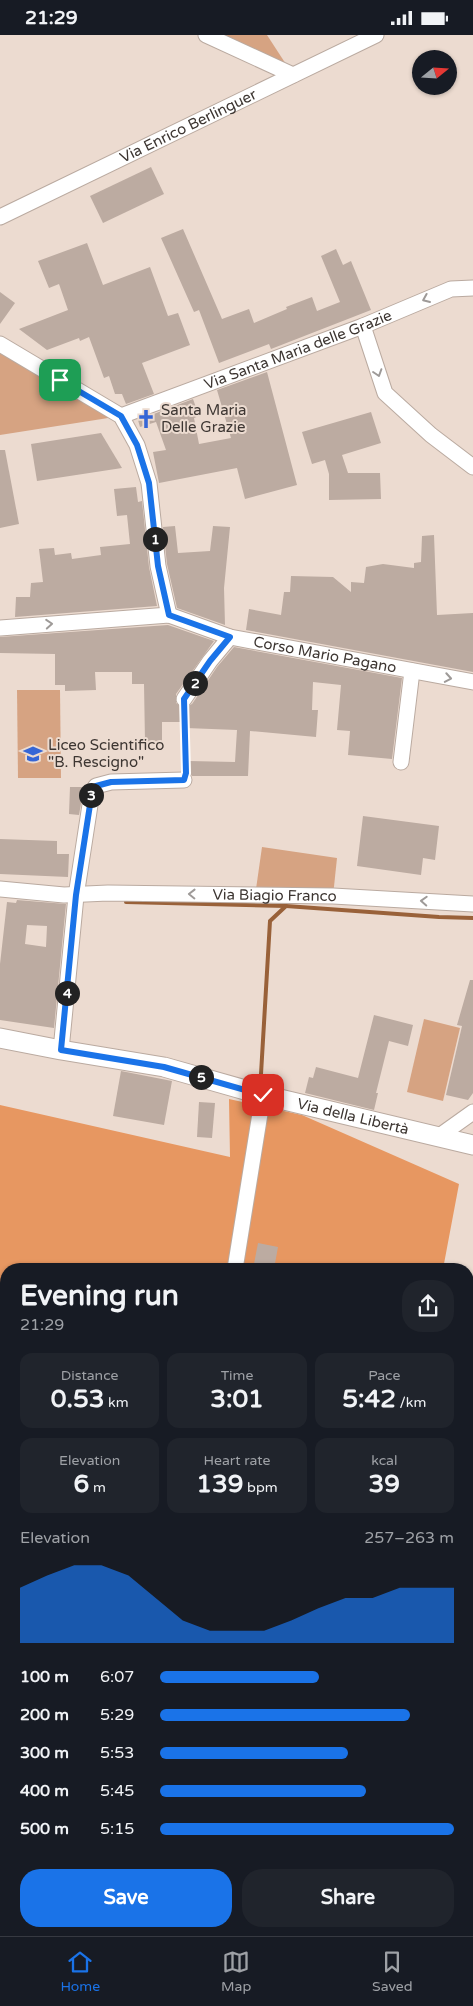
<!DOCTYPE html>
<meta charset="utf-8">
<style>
:root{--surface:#171b24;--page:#20242c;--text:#f1f3f6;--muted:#9ea1a6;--line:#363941;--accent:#1a73e8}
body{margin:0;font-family:"Varela Round",sans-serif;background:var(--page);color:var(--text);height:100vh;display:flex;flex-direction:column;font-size:19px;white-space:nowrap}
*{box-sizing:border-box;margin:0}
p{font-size:16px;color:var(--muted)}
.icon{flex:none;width:28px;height:28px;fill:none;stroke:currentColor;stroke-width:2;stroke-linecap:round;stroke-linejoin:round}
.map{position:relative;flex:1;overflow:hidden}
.sheet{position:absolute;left:0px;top:1228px;width:474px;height:674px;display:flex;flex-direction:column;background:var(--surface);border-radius:20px 20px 0 0;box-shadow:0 1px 4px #0004}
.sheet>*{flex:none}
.needle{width:32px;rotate:72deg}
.tools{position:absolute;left:412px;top:15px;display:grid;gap:10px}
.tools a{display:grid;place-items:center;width:45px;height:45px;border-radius:50%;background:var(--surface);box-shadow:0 1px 4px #0004;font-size:25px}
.pin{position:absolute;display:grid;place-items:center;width:42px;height:42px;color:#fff;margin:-21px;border-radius:10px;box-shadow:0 2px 8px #0006}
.km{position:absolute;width:25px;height:25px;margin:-12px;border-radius:50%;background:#222;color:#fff;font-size:14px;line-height:25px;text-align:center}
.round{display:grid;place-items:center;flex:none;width:52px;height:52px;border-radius:20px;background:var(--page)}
.head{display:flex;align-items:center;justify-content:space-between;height:85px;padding:0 20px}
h1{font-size:28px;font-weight:700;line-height:38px}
.figures{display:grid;grid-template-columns:repeat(3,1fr);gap:8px;height:85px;padding:5px 20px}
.figures div{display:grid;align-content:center;border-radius:12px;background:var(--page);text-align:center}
.figures b{font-size:25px;font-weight:700}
.figures small{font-size:14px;font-weight:400}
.figures p{font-size:14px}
.chart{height:140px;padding:10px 20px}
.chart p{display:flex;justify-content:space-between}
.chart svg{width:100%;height:90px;margin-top:5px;fill:var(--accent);opacity:.7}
.button{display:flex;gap:10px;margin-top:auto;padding:10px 20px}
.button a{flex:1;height:58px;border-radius:20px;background:var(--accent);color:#fff;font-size:20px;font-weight:700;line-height:58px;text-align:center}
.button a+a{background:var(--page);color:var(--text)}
ul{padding:0 20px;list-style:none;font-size:16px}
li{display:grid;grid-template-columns:80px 60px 1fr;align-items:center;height:38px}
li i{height:12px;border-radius:6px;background:var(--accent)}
.status{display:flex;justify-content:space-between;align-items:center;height:35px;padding:0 25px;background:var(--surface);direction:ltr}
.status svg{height:14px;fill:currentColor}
.tabs{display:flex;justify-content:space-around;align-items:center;height:70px;border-top:1px solid var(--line);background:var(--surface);font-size:14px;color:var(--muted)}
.tabs a{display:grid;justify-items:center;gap:2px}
.tabs .current{color:var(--accent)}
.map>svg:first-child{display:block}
</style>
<div class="status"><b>21:29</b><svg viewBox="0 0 49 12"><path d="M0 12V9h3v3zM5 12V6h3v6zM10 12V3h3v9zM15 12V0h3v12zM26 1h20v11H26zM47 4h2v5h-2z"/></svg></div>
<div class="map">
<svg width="473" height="1901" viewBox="0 0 473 1901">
<rect width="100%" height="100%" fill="#ecdbd0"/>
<g fill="#d6a382">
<path d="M 206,0 L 267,0 L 293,40 Z"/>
<path d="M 0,309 L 121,381 L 0,400 Z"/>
<path d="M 17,655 L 60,655 L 61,743 L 18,743 Z"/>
<path d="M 262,812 L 337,823 L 333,861 L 255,861 Z"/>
<path d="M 424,984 L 460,993 L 443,1066 L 407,1057 Z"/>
</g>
<path fill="#e79761" d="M 229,1064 L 302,1080 L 459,1149 L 443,1234 L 6,1234 L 6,1895 L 468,1895 L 468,1300 L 473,1302 L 473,1901 L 0,1901 L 0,1070 L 230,1122 Z"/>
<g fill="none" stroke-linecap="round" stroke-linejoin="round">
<g stroke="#996139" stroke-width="4">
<path d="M 126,867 L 286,871 L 439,882 L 473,883"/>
<path d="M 261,1039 L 270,886 L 286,871"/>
</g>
</g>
<g fill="#bcaba1" fill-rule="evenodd">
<path d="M 151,132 L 164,159 L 103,188 L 90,161 Z"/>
<path d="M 183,194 L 222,284 L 249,274 L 254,288 L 287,274 L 286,272 L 312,262 L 317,276 L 340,267 L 321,221 L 336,214 L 343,230 L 351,226 L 371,275 L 271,314 L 269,309 L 219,328 L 199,275 L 194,277 L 161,203 Z"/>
<path d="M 87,208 L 103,250 L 150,232 L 168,281 L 178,278 L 190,310 L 142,328 L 154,359 L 126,369 L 122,359 L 115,359 L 109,341 L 104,343 L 89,302 L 80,306 L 79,303 L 47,315 L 19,294 L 68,275 L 59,249 L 49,253 L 38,226 Z"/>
<path d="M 0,257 L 15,268 L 0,289 Z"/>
<path d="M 267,337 L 297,450 L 245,464 L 237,433 L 159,448 L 153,417 L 166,415 L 156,387 L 140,392 L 138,385 L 193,364 L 199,381 L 194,383 L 199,409 L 231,403 L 217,355 Z"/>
<path d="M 371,377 L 381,408 L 342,420 L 348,438 L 380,438 L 381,464 L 329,465 L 329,439 L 325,425 L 312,429 L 302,397 Z"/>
<path d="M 101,398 L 122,433 L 37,446 L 31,409 Z"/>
<path d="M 0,415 L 5,415 L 19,489 L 0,493 Z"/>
<path d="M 136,452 L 138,467 L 142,466 L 149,532 L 157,571 L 15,582 L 16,562 L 30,562 L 31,548 L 43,547 L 39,514 L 54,513 L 55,520 L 71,518 L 72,524 L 101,520 L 100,512 L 130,509 L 127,480 L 117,481 L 114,454 Z"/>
<path d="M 175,491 L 178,518 L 210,516 L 213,491 L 230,492 L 224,553 L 225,590 L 177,573 L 167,529 L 163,492 Z"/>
<path d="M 434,500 L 437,580 L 473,578 L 473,637 L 246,595 L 249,574 L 281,580 L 284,557 L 290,557 L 291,541 L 333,542 L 351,557 L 351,547 L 364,548 L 366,532 L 383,529 L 414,533 L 414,528 L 421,527 L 422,501 Z"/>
<path d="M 168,590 L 214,606 L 176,659 L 176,668 L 183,673 L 192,669 L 217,632 L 234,612 L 402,643 L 392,724 L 348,720 L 350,696 L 337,695 L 341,650 L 313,647 L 312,675 L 318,675 L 316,702 L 250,696 L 248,741 L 192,741 L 189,737 L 189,726 L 235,727 L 237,695 L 186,693 L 186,687 L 162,687 L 162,707 L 145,707 L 144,649 L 132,649 L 132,637 L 95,637 L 96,655 L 65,656 L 65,650 L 55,650 L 55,619 L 0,618 L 0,602 Z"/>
<path d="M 70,752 L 84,752 L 79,780 L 69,779 Z"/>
<path d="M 363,781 L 439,791 L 435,825 L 423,823 L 421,840 L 357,831 Z"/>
<path d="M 0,804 L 57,806 L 57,819 L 69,819 L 68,842 L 0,839 Z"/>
<path d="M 17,865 L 66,869 L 54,993 L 0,985 L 0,929 L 7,867 L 16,868 ZM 27,890 L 47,891 L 46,912 L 25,909 Z"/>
<path d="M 470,945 L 473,945 L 473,1058 L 468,1065 L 446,1060 L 462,991 L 457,990 Z"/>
<path d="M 374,980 L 413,990 L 408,1011 L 389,1006 L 376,1058 L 378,1058 L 374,1075 L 305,1058 L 309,1042 L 313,1043 L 316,1032 L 358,1043 Z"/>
<path d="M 121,1036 L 172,1046 L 164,1090 L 113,1081 Z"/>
<path d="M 199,1067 L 215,1068 L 212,1103 L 197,1102 Z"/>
<path d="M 258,1208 L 278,1212 L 274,1234 L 253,1234 Z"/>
</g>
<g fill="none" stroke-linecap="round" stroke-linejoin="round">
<g stroke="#baaaa0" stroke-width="17">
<g id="minor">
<path d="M 206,0 L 293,40"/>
<path id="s1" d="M 0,182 L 376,0"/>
<path d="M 363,291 L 385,358 L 431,400 L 473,432"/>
<path d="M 0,309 L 121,381 L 137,410 L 149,448 L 158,531 L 169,580"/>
<path id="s2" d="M 121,381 L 363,291 L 451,254 L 473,253"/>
<path id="s3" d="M 0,593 L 169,580 L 230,602 L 473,647"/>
<path d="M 184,664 L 210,626 L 230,602"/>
<path d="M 401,727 L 412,636"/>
<path id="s4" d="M 0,854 L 64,860 L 108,858 L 333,861 L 473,869"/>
<path d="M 61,1015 L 76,861 L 92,757 L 96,751 L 111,747 L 184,745"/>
<path d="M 438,1102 L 473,1077"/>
<path d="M 235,1234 L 263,1060"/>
</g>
</g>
<g stroke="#baaaa0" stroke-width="21">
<g id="major">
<path id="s5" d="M 0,1003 L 61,1015 L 164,1032 L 263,1060 L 473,1110"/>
</g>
</g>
<g stroke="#948880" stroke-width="2.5" stroke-dasharray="5 2.5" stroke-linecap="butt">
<path d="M 184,677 L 186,731"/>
<path d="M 0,1465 L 6,1464"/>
<path d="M 468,1598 L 473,1599"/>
<path d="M 468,1609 L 473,1605"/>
<path d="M 468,1615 L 470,1617 L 468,1619"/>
<path d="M 468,1702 L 470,1704 L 468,1705"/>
<path d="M 244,1895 L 251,1901"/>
</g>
<use href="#minor" stroke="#fff" stroke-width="15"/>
<use href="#major" stroke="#fff" stroke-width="19"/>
</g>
<defs><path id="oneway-chevron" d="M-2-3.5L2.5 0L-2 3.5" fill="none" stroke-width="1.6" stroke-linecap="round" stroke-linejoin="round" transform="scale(1.25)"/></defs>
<g stroke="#9e9a98">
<use href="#oneway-chevron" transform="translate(426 264) rotate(157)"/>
<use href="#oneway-chevron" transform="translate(378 338) rotate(72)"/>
<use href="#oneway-chevron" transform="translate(49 589) rotate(-4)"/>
<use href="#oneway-chevron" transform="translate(448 643) rotate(10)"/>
<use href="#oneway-chevron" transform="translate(192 859) rotate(-179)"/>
<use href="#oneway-chevron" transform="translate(424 866) rotate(-177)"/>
</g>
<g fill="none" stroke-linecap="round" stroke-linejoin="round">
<g stroke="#fff" stroke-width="10">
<path id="route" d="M 60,345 L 121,381 L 137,410 L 149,448 L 158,531 L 169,580 L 230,602 L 210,626 L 184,664 L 186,738 L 184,745 L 111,747 L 96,751 L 92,757 L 76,860 L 61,1015 L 164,1032 L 263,1060"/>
</g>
<use href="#route" stroke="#1a73e8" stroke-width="6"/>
</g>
<defs>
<g id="church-bare" transform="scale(1.5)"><path d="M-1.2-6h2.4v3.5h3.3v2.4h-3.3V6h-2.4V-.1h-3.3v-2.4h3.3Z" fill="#3666d6" stroke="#ecdbd0" stroke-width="2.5" paint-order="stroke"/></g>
<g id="school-bare" transform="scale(1.5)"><path d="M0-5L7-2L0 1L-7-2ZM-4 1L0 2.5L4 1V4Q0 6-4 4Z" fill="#3666d6" stroke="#ecdbd0" stroke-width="2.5" paint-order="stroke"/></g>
</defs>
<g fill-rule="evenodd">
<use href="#church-bare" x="146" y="384"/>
<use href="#school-bare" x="33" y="719"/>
</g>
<g text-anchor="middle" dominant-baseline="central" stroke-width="4" stroke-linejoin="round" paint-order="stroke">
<g font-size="15" fill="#3d3632" stroke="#ecdbd0">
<text stroke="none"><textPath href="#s1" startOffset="209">Via Enrico Berlinguer</textPath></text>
<text stroke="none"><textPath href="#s2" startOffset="189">Via Santa Maria delle Grazie</textPath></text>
<text stroke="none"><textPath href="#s3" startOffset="331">Corso Mario Pagano</textPath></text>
<text stroke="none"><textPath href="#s4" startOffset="275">Via Biagio Franco</textPath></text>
<text stroke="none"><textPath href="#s5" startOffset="362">Via della Libertà</textPath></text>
</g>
<g font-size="15" fill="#3d3632" stroke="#ecdbd0" text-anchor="start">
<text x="161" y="375">Santa Maria<tspan x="161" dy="17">Delle Grazie</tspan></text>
<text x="48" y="710">Liceo Scientifico<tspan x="48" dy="17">"B. Rescigno"</tspan></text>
</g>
</g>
</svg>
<div class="tools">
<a><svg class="needle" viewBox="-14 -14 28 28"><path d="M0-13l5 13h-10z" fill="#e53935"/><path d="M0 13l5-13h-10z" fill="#9ea1a6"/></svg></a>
</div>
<div class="pin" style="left:60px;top:345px;background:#1e9e55"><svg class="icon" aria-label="arrive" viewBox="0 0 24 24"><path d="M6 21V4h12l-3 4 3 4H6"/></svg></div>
<div class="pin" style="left:263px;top:1060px;background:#d93025"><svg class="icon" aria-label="check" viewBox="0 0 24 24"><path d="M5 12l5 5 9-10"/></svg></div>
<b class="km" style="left:155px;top:504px">1</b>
<b class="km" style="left:195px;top:648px">2</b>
<b class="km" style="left:91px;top:760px">3</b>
<b class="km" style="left:67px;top:958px">4</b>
<b class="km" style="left:201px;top:1042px">5</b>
<section class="sheet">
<div class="head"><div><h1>Evening run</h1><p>21:29</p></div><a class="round"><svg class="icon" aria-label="share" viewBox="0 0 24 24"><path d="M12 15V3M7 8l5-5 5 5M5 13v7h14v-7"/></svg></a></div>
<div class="figures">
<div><p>Distance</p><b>0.53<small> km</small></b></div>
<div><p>Time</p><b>3:01</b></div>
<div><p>Pace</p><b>5:42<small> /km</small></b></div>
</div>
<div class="figures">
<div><p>Elevation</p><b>6<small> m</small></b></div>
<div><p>Heart rate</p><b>139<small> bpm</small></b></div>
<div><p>kcal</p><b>39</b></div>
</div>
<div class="chart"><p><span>Elevation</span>257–263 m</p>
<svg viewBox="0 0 160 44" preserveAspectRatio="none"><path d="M0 44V17L10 11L20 6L30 6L40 11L50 22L60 33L70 38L80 38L90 38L100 33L110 27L120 22L130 22L140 17L150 17L160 17V44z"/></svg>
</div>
<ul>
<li><b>100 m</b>6:07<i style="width:54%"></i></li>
<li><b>200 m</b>5:29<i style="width:85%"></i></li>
<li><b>300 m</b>5:53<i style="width:64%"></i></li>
<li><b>400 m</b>5:45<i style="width:70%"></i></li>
<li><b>500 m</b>5:15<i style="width:100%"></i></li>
</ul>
<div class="button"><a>Save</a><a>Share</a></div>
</section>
</div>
<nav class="tabs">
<a class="current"><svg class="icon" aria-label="home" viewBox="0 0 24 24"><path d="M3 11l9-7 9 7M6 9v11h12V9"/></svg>Home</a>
<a><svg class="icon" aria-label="map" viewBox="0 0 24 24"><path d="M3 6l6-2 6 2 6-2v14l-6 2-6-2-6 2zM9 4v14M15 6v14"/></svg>Map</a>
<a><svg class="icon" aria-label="saved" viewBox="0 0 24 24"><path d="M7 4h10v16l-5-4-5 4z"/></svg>Saved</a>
</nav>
